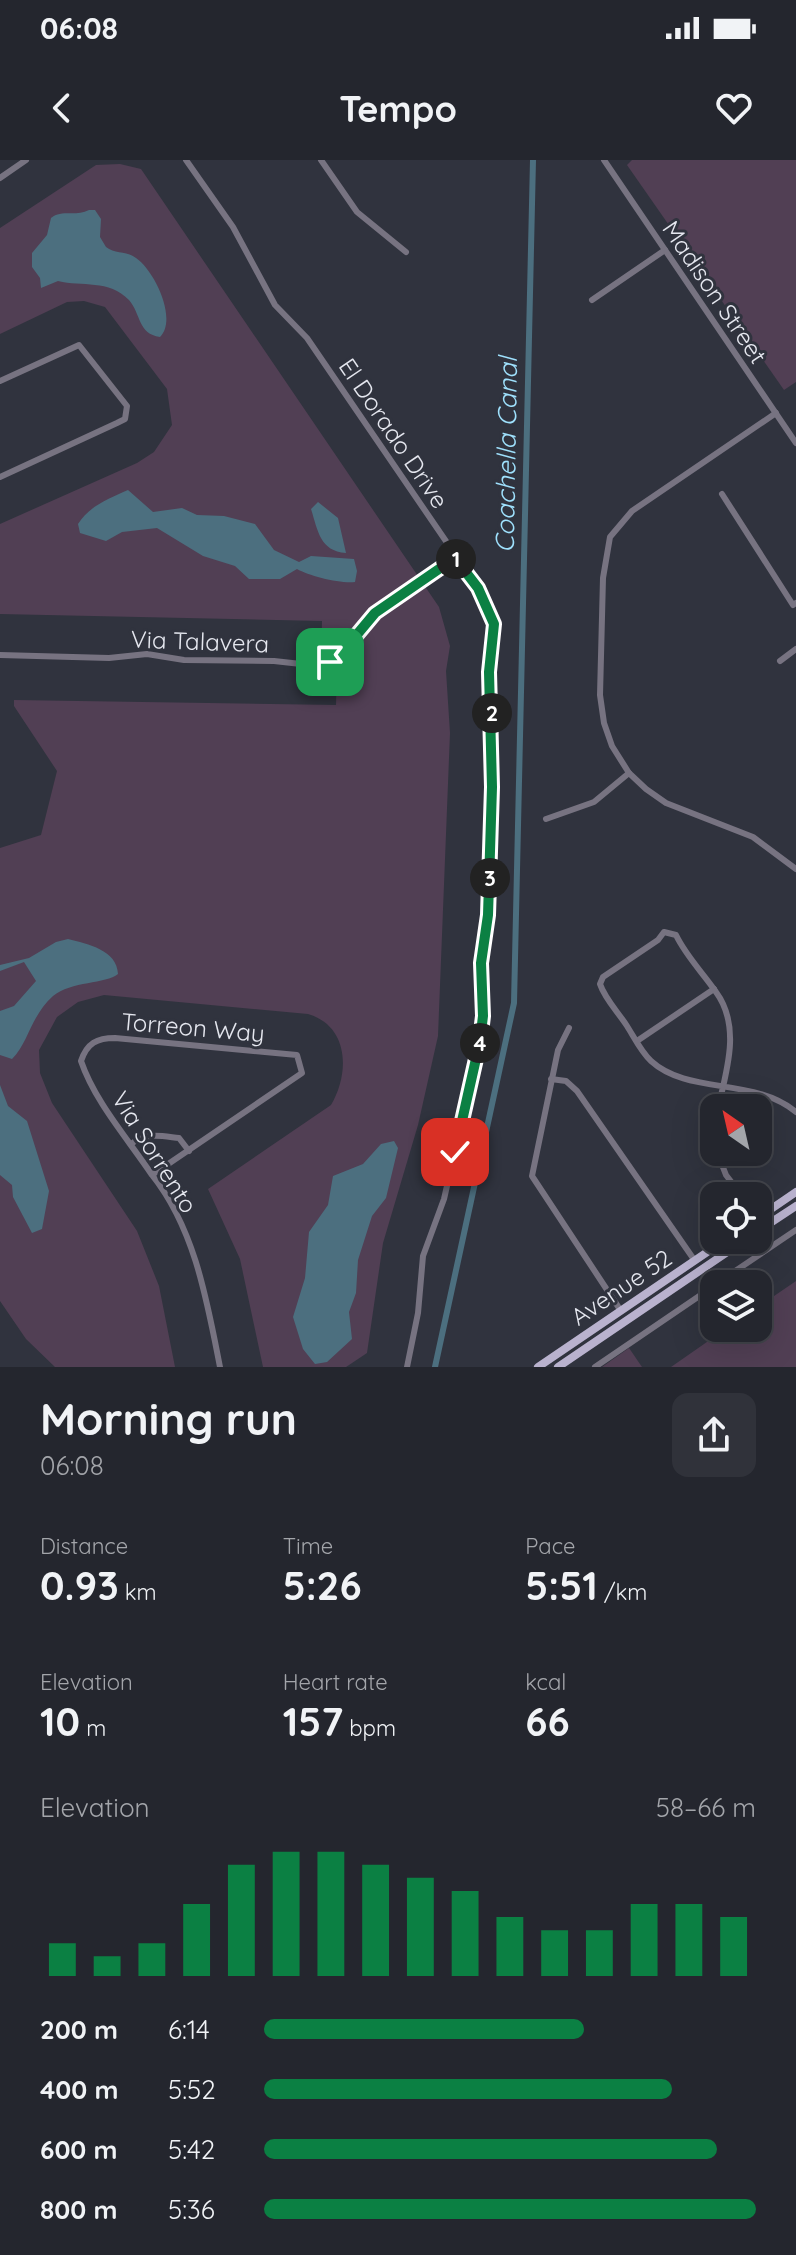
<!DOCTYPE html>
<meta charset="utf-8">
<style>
:root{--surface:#24262e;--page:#30323a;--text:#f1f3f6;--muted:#a3a5aa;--line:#41434a;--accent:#0b8043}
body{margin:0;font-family:Quicksand,sans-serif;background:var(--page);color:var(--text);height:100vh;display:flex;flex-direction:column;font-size:30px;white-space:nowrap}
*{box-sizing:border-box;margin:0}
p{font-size:26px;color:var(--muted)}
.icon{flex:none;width:44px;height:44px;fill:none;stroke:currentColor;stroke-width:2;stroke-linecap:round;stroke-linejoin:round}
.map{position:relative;height:1207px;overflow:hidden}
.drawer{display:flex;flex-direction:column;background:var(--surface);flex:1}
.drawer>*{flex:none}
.needle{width:52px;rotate:326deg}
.fabs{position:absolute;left:700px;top:934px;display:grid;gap:16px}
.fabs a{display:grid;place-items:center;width:72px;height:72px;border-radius:16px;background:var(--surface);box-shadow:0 8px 32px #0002,0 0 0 2px var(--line);font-size:40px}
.pin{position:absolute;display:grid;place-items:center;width:68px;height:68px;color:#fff;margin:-34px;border-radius:16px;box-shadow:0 4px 12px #0006}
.km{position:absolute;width:40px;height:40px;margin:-20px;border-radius:50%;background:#222;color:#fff;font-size:22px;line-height:40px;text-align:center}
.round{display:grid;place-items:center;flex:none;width:84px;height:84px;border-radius:16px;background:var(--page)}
.head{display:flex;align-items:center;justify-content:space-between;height:136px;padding:0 40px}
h1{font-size:44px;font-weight:800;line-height:60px}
.figures{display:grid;grid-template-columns:repeat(3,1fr);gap:12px;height:136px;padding:8px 40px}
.figures div{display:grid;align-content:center}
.figures b{font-size:40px;font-weight:800}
.figures small{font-size:22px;font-weight:400}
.figures p{font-size:22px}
.chart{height:224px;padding:16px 40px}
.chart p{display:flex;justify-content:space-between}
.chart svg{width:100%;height:144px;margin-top:8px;stroke:var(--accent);stroke-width:6}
ul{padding:0 40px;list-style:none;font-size:26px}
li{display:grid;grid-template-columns:128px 96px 1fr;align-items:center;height:60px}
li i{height:20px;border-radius:10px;background:var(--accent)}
.status{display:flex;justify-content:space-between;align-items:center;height:56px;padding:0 40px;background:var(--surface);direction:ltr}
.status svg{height:22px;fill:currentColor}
header{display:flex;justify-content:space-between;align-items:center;height:104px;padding:0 40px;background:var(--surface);font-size:36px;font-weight:800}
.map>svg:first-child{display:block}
</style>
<div class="status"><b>06:08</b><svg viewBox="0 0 49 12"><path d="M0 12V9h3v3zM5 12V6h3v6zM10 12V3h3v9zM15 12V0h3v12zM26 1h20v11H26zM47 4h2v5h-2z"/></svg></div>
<header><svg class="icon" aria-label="back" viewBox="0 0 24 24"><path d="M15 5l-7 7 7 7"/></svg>Tempo<svg class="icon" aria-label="heart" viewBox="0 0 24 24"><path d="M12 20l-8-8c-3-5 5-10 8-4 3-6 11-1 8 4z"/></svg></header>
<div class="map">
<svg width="796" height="1207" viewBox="0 0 796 1207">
<rect width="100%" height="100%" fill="#30333e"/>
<g fill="#513f54">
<path d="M 632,0 L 796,0 L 796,222 L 784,230 L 627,5 Z"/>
<path d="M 120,4 L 141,9 L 439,447 L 450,486 L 446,511 L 450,573 L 438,876 L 418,965 L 383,1083 L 367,1193 L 346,1207 L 263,1207 L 240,1099 L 208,1029 L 331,945 C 350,913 349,866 308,854 L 104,835 L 78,842 L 57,857 L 39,890 L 40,913 L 52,943 L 137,1071 L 159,1126 L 175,1207 L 55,1207 L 26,1179 L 0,1141 L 0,688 L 41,675 L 57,611 L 14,546 L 14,540 L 336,545 L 337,508 L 321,507 L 322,461 L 0,454 L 0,364 L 137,303 L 154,292 L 172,265 L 167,229 L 105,147 L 84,141 L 67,142 L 0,174 L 0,68 L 96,5 Z"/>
<path d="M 796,1121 L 796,1207 L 671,1207 L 727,1168 L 758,1168 L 758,1147 Z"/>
<path d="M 629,1188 L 642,1207 L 602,1207 Z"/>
</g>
<g fill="#4c6f7f">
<path d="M 89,50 L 95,50 L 101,59 L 100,77 L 106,87 C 115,94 127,91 136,98 C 154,110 178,159 160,177 C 138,174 141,154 129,140 C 109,119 82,127 58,121 L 41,128 L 40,118 L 32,107 L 32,93 L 47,75 L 51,58 C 62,49 76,57 89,50 Z"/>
<path d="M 128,330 L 153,352 L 182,348 L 197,355 L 224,356 L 255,364 L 274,390 L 299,402 L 311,396 L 354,399 L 357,411 L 355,422 C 341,424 309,416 297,409 L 280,419 L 249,419 L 235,406 L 203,396 L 157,368 L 122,372 L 106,381 L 80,373 L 78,364 C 89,346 110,338 128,330 Z"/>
<path d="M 318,342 L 338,358 L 346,393 C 320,391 318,371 311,349 Z"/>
<path d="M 68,779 C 88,784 117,790 118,814 C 106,824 71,821 53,836 C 30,857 29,882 12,899 L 0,895 L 0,851 L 14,846 L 36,821 L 24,802 L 0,811 L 0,805 L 29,798 L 56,782 Z"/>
<path d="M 0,925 L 8,946 L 27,961 L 49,1031 L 42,1069 L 32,1073 L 13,1037 L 12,1025 L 0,1015 Z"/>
<path d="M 394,981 L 398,988 L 386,1038 L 372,1056 L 358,1100 L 356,1133 L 349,1152 L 352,1179 L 327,1202 L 315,1204 L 303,1189 L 293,1157 L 305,1118 L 309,1072 L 328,1045 L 333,1016 L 363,1004 L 381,984 Z"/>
</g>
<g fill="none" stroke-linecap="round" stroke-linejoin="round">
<path stroke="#4c6f7f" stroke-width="6" d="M 435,1207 L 514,843 L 533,0"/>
<g stroke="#777381" stroke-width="6">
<path d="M 186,0 L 233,67 L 275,145 L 307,178 L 478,428 L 494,464 L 489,512 L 492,627 L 488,755 L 481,803 L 480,881 L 444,1039 L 423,1096 L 418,1153 L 407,1207"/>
<path d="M 321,0 L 357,52 L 406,92"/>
<path d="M 604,0 L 796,283"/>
<path d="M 0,18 L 26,0"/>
<path d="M 592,140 L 665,90"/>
<path d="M 0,221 L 79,185 L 127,246 L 125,259 L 117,263 L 0,317"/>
<path d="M 776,253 L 632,351 L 610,377 L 603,418 L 600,535 L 604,563 L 612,586 L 629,613 L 646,629 L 666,643 L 753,677 L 796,709"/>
<path d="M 722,334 L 793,445 L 796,443"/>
<path d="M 0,495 L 109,498 L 147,494 L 184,500 L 274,501 L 319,506 L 339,496 L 375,453 L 455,398"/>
<path d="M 780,501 L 796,489"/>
<path d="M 546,659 L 594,642 L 629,613"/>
<path d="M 569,868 L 558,890 L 532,1016 L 621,1151"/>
<path d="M 637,881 L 714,829"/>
<path d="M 551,919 L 566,921 L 577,931 L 695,1101"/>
<path d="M 718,948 C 727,910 741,866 716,832 C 703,813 686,796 676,775 L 664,772 L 658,780 L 603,817 L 600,824 C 605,839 618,852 627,866 C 634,877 641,892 651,901 C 688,935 754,917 796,952"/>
<path d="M 131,984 C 146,972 161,976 179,978 L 189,991"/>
<path d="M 717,992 L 726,1015 L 742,1036"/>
<path d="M 152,1015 L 302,913 L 297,895 L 115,878 C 97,878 87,883 81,901 C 95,942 128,979 152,1015 C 195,1069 207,1141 220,1207"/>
<path d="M 716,1124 L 796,1070"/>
<path d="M 595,1207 L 714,1126"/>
</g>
<g stroke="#b9b2ce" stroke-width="8">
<path d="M 758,1058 L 796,1032"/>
<path d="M 758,1071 L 796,1046"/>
<path d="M 538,1207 L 725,1080"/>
<path d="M 558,1207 L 745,1080"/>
</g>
</g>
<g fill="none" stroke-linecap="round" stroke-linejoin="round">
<g stroke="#fff" stroke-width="16">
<path id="route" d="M 330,502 L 339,496 L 375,453 L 455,398 L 478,428 L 494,464 L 489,512 L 492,627 L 488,755 L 481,803 L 483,856 L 480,881 L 455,992"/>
</g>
<use href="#route" stroke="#0b8043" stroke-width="10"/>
</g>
<g text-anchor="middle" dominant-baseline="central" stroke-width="6" stroke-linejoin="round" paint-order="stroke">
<g font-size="24" fill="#e5e7ef" stroke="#30333e">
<text transform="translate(715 132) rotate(56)">Madison Street</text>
<text transform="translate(394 273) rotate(56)">El Dorado Drive</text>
<text transform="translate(200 481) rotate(2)">Via Talavera</text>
<text transform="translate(193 867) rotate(5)">Torreon Way</text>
<text transform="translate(155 992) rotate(58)">Via Sorrento</text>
<text transform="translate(621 1127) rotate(-34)">Avenue 52</text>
</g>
<g font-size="26" font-style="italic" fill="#9fe1fd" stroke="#30333e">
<text transform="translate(506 295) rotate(-89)">Coachella Canal</text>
</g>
</g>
</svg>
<div class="fabs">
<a><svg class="needle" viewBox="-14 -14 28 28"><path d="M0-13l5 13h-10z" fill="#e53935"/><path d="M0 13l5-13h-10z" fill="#a3a5aa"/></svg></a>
<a><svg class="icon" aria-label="locate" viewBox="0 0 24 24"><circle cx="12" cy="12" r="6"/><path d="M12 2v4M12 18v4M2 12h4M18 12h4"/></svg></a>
<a><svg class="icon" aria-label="layers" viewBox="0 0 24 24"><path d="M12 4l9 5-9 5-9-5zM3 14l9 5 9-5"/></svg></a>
</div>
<div class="pin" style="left:330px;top:502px;background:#1e9e55"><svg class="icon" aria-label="arrive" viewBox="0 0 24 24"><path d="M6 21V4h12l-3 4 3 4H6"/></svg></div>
<div class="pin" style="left:455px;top:992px;background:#d93025"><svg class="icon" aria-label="check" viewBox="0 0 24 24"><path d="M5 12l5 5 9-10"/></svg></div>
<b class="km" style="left:456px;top:399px">1</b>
<b class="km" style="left:492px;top:553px">2</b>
<b class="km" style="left:490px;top:718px">3</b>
<b class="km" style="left:480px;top:883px">4</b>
</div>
<section class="drawer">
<div class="head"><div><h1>Morning run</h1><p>06:08</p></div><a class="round"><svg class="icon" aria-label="share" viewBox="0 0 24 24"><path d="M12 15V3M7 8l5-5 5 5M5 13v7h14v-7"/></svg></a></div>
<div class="figures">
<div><p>Distance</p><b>0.93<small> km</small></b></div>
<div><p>Time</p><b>5:26</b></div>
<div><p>Pace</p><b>5:51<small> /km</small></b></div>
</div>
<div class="figures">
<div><p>Elevation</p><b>10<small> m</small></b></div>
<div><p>Heart rate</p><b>157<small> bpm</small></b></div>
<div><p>kcal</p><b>66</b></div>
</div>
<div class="chart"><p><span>Elevation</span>58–66 m</p>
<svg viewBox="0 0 160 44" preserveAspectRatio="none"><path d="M5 44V34M15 44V38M25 44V34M35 44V22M45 44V10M55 44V6M65 44V6M75 44V10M85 44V14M95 44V18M105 44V26M115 44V30M125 44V30M135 44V22M145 44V22M155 44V26"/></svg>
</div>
<ul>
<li><b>200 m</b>6:14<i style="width:65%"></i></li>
<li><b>400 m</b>5:52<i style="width:83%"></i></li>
<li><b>600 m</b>5:42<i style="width:92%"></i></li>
<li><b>800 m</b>5:36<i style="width:100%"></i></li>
</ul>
</section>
